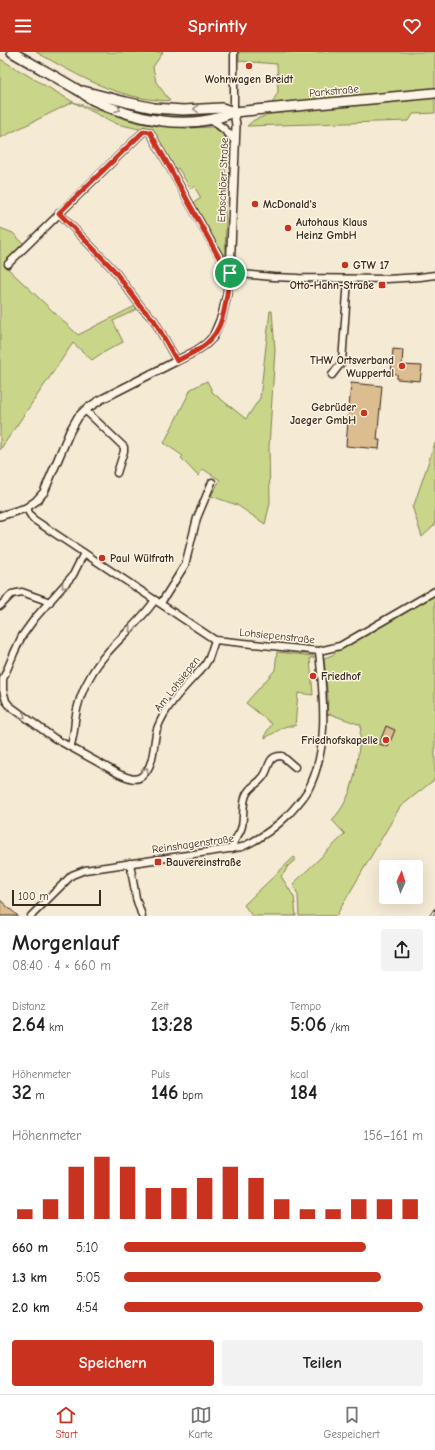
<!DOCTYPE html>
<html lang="de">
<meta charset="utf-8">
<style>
:root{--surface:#fff;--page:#f2f2f2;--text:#222;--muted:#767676;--line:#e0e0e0;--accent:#c8321e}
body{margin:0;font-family:"Comic Neue",sans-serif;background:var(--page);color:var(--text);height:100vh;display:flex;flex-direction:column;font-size:15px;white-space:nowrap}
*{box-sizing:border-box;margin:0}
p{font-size:13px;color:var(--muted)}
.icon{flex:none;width:22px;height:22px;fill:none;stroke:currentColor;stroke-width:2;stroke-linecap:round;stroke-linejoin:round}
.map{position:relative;height:864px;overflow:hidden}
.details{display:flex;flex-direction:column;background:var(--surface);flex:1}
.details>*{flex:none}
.needle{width:26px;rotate:3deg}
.fabs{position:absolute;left:379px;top:808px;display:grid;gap:8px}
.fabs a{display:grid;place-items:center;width:44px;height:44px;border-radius:4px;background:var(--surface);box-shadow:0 4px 16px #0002;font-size:20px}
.scale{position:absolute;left:12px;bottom:10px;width:89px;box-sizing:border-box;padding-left:4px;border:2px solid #3b2a1e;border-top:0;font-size:11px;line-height:14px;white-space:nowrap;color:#3b2a1e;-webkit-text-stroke:3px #fcf5e5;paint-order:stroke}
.pin{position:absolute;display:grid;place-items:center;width:34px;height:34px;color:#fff;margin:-17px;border:2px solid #fff;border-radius:50%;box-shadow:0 1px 4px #0007}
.round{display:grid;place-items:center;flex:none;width:42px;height:42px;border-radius:4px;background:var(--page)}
.headline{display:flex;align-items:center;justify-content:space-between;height:68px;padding:0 12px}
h1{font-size:22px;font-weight:600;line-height:30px}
.stats{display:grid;grid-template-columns:repeat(3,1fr);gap:6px;height:68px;padding:4px 12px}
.stats div{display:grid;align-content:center}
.stats b{font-size:20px;font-weight:600}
.stats small{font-size:11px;font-weight:400}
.stats p{font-size:11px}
.chart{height:112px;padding:8px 12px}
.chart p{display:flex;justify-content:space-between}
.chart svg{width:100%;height:72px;margin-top:4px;stroke:var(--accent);stroke-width:6}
.action{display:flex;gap:8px;margin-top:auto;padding:8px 12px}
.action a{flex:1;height:46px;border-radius:4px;background:var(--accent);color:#fff;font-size:16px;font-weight:600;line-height:46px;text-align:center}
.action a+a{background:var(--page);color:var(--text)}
ul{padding:0 12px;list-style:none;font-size:13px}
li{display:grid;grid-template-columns:64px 48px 1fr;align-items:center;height:30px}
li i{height:10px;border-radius:5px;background:var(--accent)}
header{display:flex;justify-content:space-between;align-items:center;height:52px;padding:0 12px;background:var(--accent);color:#fff;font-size:18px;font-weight:600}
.menu{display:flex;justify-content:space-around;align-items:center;height:56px;border-top:1px solid var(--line);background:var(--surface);font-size:11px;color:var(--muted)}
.menu a{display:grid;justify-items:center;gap:2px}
.menu .current{color:var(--accent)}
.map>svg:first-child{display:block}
</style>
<header><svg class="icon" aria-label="menu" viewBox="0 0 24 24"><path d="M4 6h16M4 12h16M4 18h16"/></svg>Sprintly<svg class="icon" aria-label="heart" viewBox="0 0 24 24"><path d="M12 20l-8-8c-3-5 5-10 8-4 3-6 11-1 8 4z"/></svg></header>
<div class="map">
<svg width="435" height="864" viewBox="0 0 435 864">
<rect width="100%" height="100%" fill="#f5ead4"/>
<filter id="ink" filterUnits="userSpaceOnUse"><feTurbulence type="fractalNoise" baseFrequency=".025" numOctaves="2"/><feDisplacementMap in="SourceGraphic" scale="8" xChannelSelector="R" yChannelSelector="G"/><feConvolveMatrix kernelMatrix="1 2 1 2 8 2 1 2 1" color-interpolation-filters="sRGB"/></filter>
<g filter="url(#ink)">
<g fill="#c9d689" stroke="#828054">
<path d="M 36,0 L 163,0 L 153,15 L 156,30 L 170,49 C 116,47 81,25 36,0 Z"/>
<path d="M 239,0 L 435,0 L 435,61 L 413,62 L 409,69 L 247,74 L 254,68 L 265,64 L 278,40 L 277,12 L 239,9 Z"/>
<path d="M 0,7 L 73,50 L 138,71 L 187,76 L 212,75 L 219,77 L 224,82 L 227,89 L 224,154 L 226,168 L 225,207 L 192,152 L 201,146 L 194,134 L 191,136 L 189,134 L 178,116 L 173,118 L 158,91 L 144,78 L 117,72 L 73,50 L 0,86 Z"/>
<path d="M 121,53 L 220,60 L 220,62 C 186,65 154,63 121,55 Z"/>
<path d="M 0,176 L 13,181 L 25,193 L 4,213 L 78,283 L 135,254 L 137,257 L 113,269 L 123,290 L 99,303 L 92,308 L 73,291 L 0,398 Z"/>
<path d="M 270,259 L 272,259 L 275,298 L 269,395 L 270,451 L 265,472 L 237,453 L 211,444 L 220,428 L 203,417 L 198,424 L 181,406 L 183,404 L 164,391 L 191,337 L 207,329 L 213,341 L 246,367 L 260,346 Z"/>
<path d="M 435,391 L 435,473 L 422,485 L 412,454 L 414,453 Z"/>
<path d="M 435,542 L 435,727 L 400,755 L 336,864 L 299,864 L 298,843 L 293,832 L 345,782 L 332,768 C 356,744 358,706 361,673 L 330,662 L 327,663 L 328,647 L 324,606 L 335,602 L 334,599 Z"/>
<path d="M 277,600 L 314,604 L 314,606 L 310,606 L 313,643 L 298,641 L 295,674 L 286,674 L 265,686 L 266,681 L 272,672 L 246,651 L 275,618 Z"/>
<path d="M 294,805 L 296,807 L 287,815 L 285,820 L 281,824 L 294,845 L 296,864 L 252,864 L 244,853 Z"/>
</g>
<g fill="#dbbd8f" stroke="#3b2a1e">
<path d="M 393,297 L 403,298 L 402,313 L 422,314 L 420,329 L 397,327 L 397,322 L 391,321 Z"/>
<path d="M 351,331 L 382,334 L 377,388 L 380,388 L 379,397 L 346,394 Z"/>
<path d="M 386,674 L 395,678 L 388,695 L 379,692 Z"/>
<path d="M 0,848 L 18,864 L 0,864 Z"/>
</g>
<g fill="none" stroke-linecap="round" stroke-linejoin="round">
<g stroke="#3b2a1e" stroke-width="9">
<g id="minor">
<path d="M 234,0 L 234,60"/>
<path d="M 59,161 L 113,217 L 142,256 L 154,268 L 177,309"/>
<path d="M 8,212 L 144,79 L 150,80 L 219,204 L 230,221 L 273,225 L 298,226 L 387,227 L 420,225 L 435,223"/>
<path d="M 332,323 L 342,310 L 348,227"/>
<path d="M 85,358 L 124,395 L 124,399 L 117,421"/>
<path d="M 26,456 L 33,467 L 215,588 L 319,599 L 340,594 L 435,539"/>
<path d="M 84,501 L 73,523 L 35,566 L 22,584 L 14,601 L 3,627 L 3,638 L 6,649 L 10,654 L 54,686 L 119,722 C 127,725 135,730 142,724 C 155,714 153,691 157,677 C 166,652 188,632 205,613 L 209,606 L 215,588"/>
<path d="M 161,551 L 185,513 L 197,466 L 212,430"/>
<path d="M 0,554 L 12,542 L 22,540 L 50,550"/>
<path d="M 70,695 C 74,686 74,678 75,668 C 77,654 82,638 90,625 C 106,595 136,576 155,548"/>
<path d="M 232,797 C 233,786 240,784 242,774 C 244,764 242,753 246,743 C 250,734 257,733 263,725 C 270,717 267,703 282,704 L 295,715"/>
<path d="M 130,811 L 136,846 L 142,864"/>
<path d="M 31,864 L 72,823 L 85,818 L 242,795 C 260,787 275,776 289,762 C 296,754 303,747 308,738 C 330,696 323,643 319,599"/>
</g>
</g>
<g stroke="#3b2a1e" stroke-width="10">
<g id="tertiary">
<path d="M 211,68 C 222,74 228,80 235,89"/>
<path d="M 0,464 L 26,456 L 36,449 L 44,440 L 70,379 L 78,365 L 85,358 L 100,348 L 196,299 L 206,292 L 213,285 L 222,264 L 227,242 L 230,221 L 236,73 L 234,60"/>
</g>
</g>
<g stroke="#3b2a1e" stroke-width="12">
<g id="primary">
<path d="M 12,0 C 34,13 56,25 78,38 C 83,41 88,45 93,48 C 135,68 190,80 234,60 L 435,41"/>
<path d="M 83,39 L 126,50 L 154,56 L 183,58 L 222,56 L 234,60"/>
</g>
</g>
<use href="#minor" stroke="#fcf5e5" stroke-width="6"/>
<use href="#tertiary" stroke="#fcf5e5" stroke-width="7"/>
<use href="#primary" stroke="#fcf5e5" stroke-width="9"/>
<g stroke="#3b2a1e" stroke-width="3.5">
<path id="rail" d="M 431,864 L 435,858"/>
</g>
<use href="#rail" stroke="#fcf5e5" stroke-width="2" stroke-dasharray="6" stroke-linecap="butt"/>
</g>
<defs><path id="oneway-chevron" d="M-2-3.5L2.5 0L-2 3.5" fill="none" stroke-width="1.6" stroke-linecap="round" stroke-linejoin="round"/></defs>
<g stroke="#9c9082">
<use href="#oneway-chevron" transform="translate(118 57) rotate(21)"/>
<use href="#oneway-chevron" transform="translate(196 57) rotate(177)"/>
<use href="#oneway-chevron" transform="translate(64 534) rotate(131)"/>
<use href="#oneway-chevron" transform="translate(131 578) rotate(135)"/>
<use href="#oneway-chevron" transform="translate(23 664) rotate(36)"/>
<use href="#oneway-chevron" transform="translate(146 718) rotate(-58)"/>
</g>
</g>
<g fill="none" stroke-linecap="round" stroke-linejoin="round" filter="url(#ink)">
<g stroke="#fff" stroke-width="8">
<path id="route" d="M 144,79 L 150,80 L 218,204 L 230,221 C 226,244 226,276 206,292 C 198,299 186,304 177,309 L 154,268 L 142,256 L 113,217 L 59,161 Z"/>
</g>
<use href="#route" stroke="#c8321e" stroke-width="5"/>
</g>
<g fill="#c8321e" stroke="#fcf5e5" stroke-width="1.5">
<circle cx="249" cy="14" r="4"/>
<circle cx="255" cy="152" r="4"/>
<circle cx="288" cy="176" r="4"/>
<circle cx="345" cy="213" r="4"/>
<rect x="378" y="229" width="8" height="8" rx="2"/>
<circle cx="402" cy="314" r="4"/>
<circle cx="364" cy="361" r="4"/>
<circle cx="102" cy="506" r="4"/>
<circle cx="313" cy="624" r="4"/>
<circle cx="386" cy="688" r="4"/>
<rect x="154" y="806" width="8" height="8" rx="2"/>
</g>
<g text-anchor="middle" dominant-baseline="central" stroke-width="3" stroke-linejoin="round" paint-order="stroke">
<g font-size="11" font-weight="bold" fill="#3b2a1e" stroke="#fcf5e5" text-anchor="start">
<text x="249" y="27" text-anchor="middle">Wohnwagen Breidt</text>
<text x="263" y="152">McDonald's</text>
<text x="296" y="170">Autohaus Klaus<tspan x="296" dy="13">Heinz GmbH</tspan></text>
<text x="353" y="213">GTW 17</text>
<text x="374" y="233" text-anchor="end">Otto-Hahn-Straße</text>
<text x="394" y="308" text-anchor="end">THW Ortsverband<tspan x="394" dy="13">Wuppertal</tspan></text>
<text x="356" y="355" text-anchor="end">Gebrüder<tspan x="356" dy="13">Jaeger GmbH</tspan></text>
<text x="110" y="506">Paul Wülfrath</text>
<text x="321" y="624">Friedhof</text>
<text x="378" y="688" text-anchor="end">Friedhofskapelle</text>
<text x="166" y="810">Bauvereinstraße</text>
</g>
<g font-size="11" fill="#3b2a1e" stroke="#fcf5e5">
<text transform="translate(334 39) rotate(-5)">Parkstraße</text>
<text transform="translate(223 128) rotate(-88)">Erbschlöer Straße</text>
<text transform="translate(277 584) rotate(6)">Lohsiepenstraße</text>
<text transform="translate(177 632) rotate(-52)">Am Lohsiepen</text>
<text transform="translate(193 792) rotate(-8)">Reinshagenstraße</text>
</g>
</g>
</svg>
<div class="fabs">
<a><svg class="needle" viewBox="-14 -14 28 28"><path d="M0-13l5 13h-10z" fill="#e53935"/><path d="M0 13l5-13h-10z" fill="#767676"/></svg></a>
</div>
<div class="scale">100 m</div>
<div class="pin" style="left:230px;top:221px;background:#1e9e55"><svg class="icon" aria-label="arrive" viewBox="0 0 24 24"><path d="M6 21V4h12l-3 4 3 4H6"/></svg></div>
</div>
<section class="details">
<div class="headline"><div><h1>Morgenlauf</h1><p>08:40 · 4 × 660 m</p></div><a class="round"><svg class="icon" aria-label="share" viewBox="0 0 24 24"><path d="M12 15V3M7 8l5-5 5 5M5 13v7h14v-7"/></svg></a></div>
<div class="stats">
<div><p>Distanz</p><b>2.64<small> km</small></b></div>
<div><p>Zeit</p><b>13:28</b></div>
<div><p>Tempo</p><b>5:06<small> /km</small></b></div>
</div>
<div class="stats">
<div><p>Höhenmeter</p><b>32<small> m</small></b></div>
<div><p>Puls</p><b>146<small> bpm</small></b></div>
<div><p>kcal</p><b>184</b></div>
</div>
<div class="chart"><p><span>Höhenmeter</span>156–161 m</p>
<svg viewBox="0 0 160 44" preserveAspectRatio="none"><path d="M5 44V38M15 44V32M25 44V12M35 44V6M45 44V12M55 44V25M65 44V25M75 44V19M85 44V12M95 44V19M105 44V32M115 44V38M125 44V38M135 44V32M145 44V32M155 44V32"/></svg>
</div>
<ul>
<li><b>660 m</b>5:10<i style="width:81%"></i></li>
<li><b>1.3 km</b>5:05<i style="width:86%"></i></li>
<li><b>2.0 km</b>4:54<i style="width:100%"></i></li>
</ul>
<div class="action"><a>Speichern</a><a>Teilen</a></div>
</section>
<nav class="menu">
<a class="current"><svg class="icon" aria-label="home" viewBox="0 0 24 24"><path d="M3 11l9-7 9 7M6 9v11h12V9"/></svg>Start</a>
<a><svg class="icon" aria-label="map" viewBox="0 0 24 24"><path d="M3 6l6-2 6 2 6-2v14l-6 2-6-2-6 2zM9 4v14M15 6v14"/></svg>Karte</a>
<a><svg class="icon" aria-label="saved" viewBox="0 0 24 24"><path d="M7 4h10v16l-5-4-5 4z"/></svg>Gespeichert</a>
</nav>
